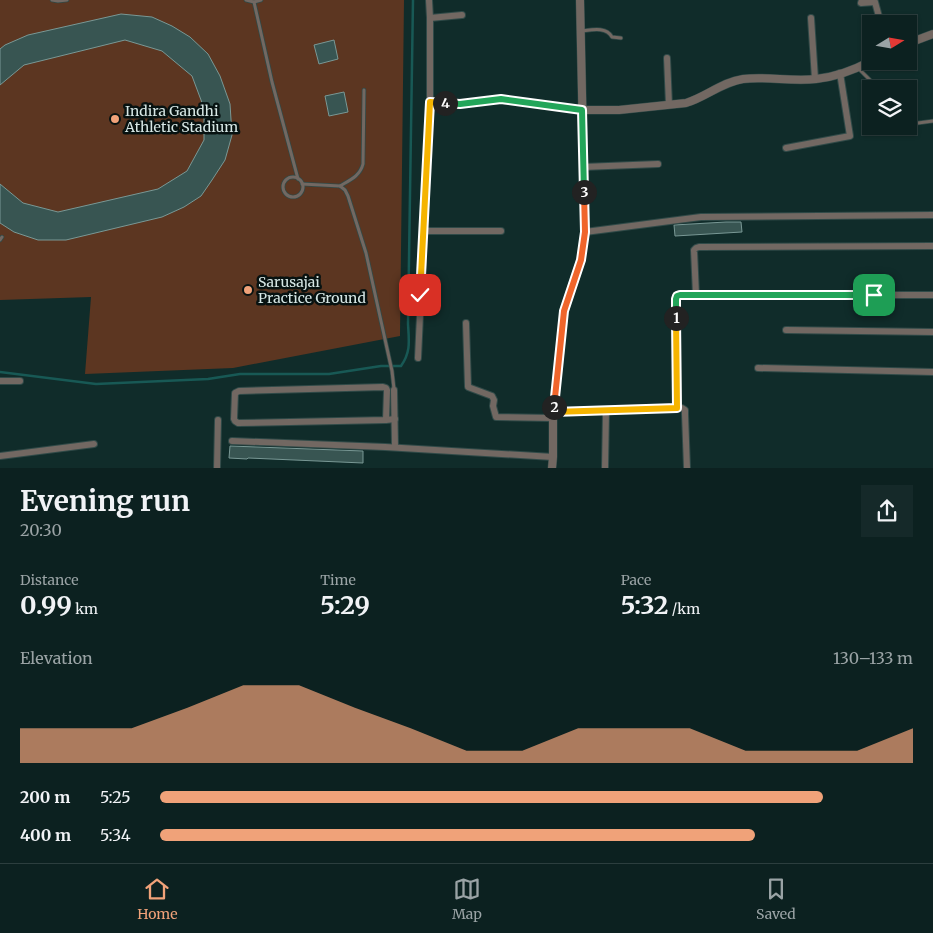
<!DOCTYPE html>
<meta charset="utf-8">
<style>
:root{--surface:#0c2120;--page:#152929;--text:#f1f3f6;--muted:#9aa3a5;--line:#2c3e3e;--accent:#f0a279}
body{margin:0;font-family:Merriweather,serif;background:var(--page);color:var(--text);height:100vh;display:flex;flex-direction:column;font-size:19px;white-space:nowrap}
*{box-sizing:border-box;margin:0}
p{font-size:16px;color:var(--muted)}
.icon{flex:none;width:28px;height:28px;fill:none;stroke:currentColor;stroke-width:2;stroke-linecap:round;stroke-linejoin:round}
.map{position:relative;height:468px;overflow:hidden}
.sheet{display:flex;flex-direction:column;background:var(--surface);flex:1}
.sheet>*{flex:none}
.needle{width:32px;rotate:79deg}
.fabs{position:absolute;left:862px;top:15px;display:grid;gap:10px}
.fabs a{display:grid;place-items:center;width:55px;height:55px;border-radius:0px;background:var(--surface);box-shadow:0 1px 4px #0004,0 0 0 1px var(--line);font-size:25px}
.pin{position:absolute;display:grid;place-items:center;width:42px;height:42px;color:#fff;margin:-21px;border-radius:10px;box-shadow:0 2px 8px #0006}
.km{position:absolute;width:25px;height:25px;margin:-12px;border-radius:50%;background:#222;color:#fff;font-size:14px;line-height:25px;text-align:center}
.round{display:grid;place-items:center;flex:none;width:52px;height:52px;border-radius:0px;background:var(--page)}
.overview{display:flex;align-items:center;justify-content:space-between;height:85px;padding:0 20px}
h1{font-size:28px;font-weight:700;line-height:38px}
.stats{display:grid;grid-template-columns:repeat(3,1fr);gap:8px;height:85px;padding:5px 20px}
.stats div{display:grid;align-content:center}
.stats b{font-size:25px;font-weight:700}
.stats small{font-size:14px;font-weight:400}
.stats p{font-size:14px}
.chart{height:140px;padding:10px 20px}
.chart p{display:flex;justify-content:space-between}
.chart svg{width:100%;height:90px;margin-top:5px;fill:var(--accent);opacity:.7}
ul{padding:0 20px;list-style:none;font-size:16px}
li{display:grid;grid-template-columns:80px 60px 1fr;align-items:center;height:38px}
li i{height:12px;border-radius:6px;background:var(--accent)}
.menu{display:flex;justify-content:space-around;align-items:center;height:70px;border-top:1px solid var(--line);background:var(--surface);font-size:14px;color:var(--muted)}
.menu a{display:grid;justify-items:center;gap:2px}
.menu .current{color:var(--accent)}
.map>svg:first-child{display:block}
</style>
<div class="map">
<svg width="933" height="468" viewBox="0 0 933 468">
<rect width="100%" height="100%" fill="#102c2a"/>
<path fill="#5c3621" d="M 0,0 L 404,0 L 400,336 L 233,368 L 85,374 L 91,297 L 0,300 Z"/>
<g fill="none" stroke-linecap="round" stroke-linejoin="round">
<path stroke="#185955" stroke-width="2.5" d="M 0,372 L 96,384 L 208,379 L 240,374 L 329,374 L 381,366 L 401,366 C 411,352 409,341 408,324 L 413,0"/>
</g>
<g fill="#385552" stroke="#799895">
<path d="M 121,14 L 152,17 L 172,26 L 190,37 L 208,54 L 220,76 L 230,104 L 232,135 L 225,160 L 212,180 L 201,196 L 184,207 L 162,217 L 66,240 L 38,240 L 14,232 L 0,223 L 0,184 L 23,203 L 58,212 L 158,189 L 187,171 L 204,140 L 204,108 L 192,76 L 162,51 L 125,40 L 24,65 L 0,85 L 0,49 L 5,45 L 28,35 Z"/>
<path d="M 334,40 L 338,59 L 319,64 L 314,45 Z"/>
<path d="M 344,92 L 348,112 L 329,116 L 325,96 Z"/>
<path d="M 726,222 L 741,222 L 742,232 L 675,236 L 674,225 Z"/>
<path d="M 230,446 L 363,451 L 363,463 L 248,458 L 247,459 L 229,458 Z"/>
</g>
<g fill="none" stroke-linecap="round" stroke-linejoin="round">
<g stroke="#304a48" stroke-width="4.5">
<g id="service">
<path d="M 52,0 L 58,1 L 67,0"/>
<path d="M 246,0 L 254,2 L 272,82 L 298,179"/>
<path d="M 254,2 L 261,0"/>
<path d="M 581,31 C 591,30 606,26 612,37 L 621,38"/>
<path d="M 858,68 L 870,80 L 876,89"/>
<path d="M 909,122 L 918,123 L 933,121"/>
<path d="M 886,126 L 887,127"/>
<circle cx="293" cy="187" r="10"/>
<path d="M 302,184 L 340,186 L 345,190 L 348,196 L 366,253 L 392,371 L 394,389"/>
<path d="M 340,186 C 350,180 360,176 363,164 L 364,90"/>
<path d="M 0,240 L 2,237"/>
</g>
</g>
<g stroke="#304a48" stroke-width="8">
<g id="minor">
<path d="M 429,0 L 430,18"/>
<path d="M 862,0 L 861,3 L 875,2 L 881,24"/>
<path d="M 811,18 L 815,79"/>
<path d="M 667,58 L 669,105"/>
<path d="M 430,102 L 430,18 L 462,15"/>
<path d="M 786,148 L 850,136 L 840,73"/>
<path d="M 583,167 L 658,164"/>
<path d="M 424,231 L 501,231"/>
<path d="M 585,232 L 701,217 L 933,215"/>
<path d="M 696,295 L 694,250 L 696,248 L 699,247 L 933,246"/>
<path d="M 466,323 L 468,387 L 492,396 L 494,400 L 493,406 L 496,417 L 553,418"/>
<path d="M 786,330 L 933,332"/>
<path d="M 418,358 L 430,102 L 461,104 L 501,99 L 582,110"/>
<path d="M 758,368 L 933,372"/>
<path d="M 0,381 L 20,381"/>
<path d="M 394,390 L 395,447"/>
<path d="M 677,408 L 682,408 L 685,410 L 685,414 L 687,468"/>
<path d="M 553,412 L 677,408 L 676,299 L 677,296 L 680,295 L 933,295"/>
<path d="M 386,420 L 387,390 L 386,388 L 383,387 L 239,391 L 235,393 L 234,419 L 235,421 L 238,423 L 386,420 L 395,419"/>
<path d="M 232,441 L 385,447 L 553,457"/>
<path d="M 0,456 L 94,444"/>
<path d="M 217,468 L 218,420"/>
<path d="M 605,468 L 606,411"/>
</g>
</g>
<g stroke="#304a48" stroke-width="9">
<g id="tertiary">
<path d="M 909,43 L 933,34"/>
<path d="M 582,110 L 619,110 L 686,103 C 706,97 722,82 743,79 C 767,76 792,82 816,79 C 836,77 854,70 871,61"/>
<path d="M 552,468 L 553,457 L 553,418 L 564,311 L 581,260 L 585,232 L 580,0"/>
</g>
</g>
<use href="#service" stroke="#726862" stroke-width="3"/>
<use href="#minor" stroke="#726862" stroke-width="6"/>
<use href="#tertiary" stroke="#726862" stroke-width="8"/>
</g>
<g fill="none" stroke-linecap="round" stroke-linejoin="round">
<g stroke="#fff" stroke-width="10">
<path id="split-1" d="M 676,318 L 676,299 L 677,296 L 680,295 L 874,295"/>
</g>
<g stroke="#fff" stroke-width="10">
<path id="split-2" d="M 554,407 L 553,412 L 677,408 L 676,318"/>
</g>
<g stroke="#fff" stroke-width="10">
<path id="split-3" d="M 554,407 L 564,311 L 581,260 L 585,232 L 584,192"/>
</g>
<g stroke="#fff" stroke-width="10">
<path id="split-4" d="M 445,103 L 460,104 L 501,99 L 582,110 L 584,192"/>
</g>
<g stroke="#fff" stroke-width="10">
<path id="split-5" d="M 420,295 L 430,102 L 445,103"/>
</g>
<use href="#split-1" stroke="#22a559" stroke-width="6"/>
<use href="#split-2" stroke="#f5b400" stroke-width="6"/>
<use href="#split-3" stroke="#f0652b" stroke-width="6"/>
<use href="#split-4" stroke="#22a559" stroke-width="6"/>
<use href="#split-5" stroke="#f5b400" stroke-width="6"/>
</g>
<g fill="#f0a279" stroke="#071211" stroke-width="2">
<circle cx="115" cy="119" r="5"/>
<circle cx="248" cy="290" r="5"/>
</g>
<g text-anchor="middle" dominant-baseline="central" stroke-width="5" stroke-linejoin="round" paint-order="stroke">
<g font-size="14" fill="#d7e7e5" stroke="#071211" text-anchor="start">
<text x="125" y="111">Indira Gandhi<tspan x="125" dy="16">Athletic Stadium</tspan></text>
<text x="258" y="282">Sarusajai<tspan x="258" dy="16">Practice Ground</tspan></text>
</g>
</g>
</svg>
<div class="fabs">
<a><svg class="needle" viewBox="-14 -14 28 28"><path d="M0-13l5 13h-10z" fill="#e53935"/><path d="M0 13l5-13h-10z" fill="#9aa3a5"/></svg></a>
<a><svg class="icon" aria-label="layers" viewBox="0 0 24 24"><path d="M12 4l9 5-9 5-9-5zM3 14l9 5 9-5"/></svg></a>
</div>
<div class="pin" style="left:874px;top:295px;background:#1e9e55"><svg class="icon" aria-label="arrive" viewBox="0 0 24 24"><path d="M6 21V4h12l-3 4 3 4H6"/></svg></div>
<div class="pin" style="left:420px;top:295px;background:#d93025"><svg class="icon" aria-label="check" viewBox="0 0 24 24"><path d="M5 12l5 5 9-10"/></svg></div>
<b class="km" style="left:676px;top:318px">1</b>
<b class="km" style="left:554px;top:407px">2</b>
<b class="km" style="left:584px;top:192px">3</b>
<b class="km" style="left:445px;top:103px">4</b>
</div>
<section class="sheet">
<div class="overview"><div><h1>Evening run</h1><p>20:30</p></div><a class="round"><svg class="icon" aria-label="share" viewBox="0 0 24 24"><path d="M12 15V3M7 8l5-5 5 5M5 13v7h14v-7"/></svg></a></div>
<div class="stats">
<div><p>Distance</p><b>0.99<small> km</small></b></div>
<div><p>Time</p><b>5:29</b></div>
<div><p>Pace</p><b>5:32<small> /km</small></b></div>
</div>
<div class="chart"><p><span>Elevation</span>130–133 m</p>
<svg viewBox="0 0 160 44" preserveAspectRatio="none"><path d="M0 44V27L10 27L20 27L30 17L40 6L50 6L60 17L70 27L80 38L90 38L100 27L110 27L120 27L130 38L140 38L150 38L160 27V44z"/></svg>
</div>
<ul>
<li><b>200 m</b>5:25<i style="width:88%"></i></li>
<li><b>400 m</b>5:34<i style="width:79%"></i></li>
</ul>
</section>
<nav class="menu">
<a class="current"><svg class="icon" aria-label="home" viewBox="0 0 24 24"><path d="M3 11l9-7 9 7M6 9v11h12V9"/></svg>Home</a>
<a><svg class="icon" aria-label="map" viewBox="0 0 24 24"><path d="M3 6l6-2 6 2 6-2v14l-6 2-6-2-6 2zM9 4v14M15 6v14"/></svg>Map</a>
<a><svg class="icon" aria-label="saved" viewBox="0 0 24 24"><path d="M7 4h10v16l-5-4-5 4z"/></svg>Saved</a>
</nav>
